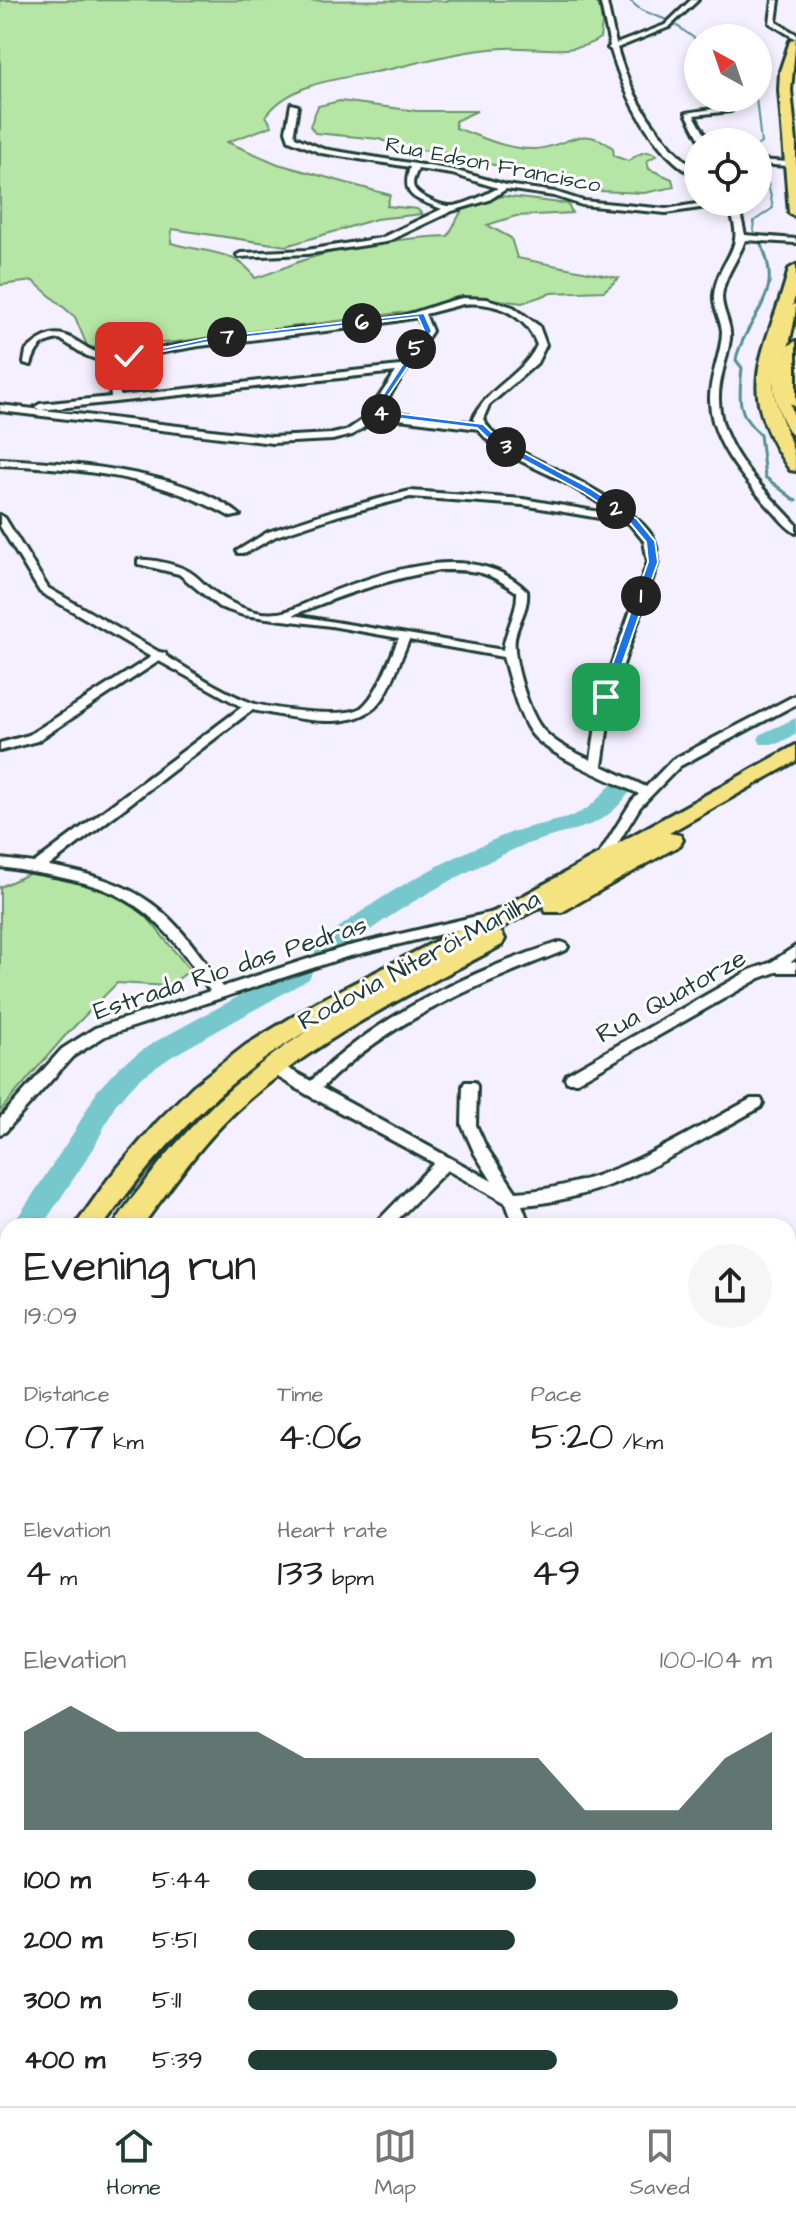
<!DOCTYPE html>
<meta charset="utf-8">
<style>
:root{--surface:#fff;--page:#f6f6f6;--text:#222;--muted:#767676;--line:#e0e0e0;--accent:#1f3d34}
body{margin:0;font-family:"Architects Daughter",sans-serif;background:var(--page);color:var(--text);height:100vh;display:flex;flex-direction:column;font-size:30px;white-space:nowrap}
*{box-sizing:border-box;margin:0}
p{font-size:26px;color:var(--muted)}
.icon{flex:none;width:44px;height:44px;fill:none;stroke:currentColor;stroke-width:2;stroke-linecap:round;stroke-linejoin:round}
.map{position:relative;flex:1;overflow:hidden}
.panel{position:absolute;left:0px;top:1218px;width:796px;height:888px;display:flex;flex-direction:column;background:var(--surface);border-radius:24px 24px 0 0;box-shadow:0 4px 12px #0003}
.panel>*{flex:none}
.needle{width:52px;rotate:320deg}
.fabs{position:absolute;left:684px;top:24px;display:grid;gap:16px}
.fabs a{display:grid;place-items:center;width:88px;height:88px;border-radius:50%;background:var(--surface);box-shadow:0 4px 12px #0003;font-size:40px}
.pin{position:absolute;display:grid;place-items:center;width:68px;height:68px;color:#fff;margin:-34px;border-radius:16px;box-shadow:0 4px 12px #0006}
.km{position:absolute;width:40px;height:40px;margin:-20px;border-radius:50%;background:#222;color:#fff;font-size:22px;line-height:40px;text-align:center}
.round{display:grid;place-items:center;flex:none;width:84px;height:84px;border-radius:42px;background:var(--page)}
.headline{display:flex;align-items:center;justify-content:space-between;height:136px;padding:0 24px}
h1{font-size:44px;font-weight:600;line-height:60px}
.figures{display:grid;grid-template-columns:repeat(3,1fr);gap:12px;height:136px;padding:8px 24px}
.figures div{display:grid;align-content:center}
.figures b{font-size:40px;font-weight:600}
.figures small{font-size:22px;font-weight:400}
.figures p{font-size:22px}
.chart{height:224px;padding:16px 24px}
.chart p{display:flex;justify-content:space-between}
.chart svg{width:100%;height:144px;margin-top:8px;fill:var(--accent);opacity:.7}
ul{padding:0 24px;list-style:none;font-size:26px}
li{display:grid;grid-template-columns:128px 96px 1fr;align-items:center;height:60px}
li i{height:20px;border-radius:10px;background:var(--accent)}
.menu{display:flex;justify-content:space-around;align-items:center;height:112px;border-top:2px solid var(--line);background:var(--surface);font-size:22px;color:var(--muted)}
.menu a{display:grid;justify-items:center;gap:4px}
.menu .on{color:var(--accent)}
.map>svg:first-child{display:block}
</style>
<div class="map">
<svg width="796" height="2106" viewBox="0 0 796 2106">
<rect width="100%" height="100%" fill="#f4f0ff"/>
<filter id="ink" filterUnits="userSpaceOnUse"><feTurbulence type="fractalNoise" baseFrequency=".0125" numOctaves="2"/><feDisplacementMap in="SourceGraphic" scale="16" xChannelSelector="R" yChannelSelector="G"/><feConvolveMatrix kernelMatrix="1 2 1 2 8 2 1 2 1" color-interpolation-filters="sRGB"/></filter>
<g filter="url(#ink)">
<g fill="#b6e6a6" stroke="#6a926d" stroke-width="2">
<path d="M 0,0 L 599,1 L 602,23 L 600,38 C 573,57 536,46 504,48 C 466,50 432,59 395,68 C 353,78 294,78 266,116 L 272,126 L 227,142 L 278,164 L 390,195 L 387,206 L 417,209 L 422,214 L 376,219 L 286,246 L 172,229 L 171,243 C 199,252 240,250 255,278 C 273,273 289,265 307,259 C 352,245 402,238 448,236 L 462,210 L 502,196 L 568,204 L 572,213 L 516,216 L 487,225 L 511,238 L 517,258 L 619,278 L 604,291 L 551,293 L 522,303 L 475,297 L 414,311 L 176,342 L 88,348 L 75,317 L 33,281 L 0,285 Z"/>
<path d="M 340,101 L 417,111 L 477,111 L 455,121 L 456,128 C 482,137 507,150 535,149 C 566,148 580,122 613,148 L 614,156 L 628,161 C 638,155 645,148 657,155 L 647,161 L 649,169 L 672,179 L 674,187 L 644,193 L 598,191 L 446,153 L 402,148 L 379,139 L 315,133 L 310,126 L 318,106 Z"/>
<path d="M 33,872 L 129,895 L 190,970 L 169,986 L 117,983 L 64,1037 L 0,1111 L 0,887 Z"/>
</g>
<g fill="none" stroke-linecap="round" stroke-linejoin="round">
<g stroke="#549090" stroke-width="2">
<path d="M 629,0 L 641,10 L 672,22 L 698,41"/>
<path d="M 756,98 L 761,143 L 758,145"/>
<path d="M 758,171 L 768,183 L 773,208 L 754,221 L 753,230 L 761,244"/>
</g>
<path stroke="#549090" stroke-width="3" d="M 760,242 C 786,295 751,310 737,355 L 736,360 L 742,368 C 739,397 736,414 760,434 L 765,477 L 796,501"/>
<g fill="#77c8cd" fill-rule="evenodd">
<path d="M 796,718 L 796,734 L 777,744 L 761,744 L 758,739 L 761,734 Z"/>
<path d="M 623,778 L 631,780 L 634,785 C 608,828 580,827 537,841 C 519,846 502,855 486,863 C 431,889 381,919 335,957 L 326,960 L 317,957 L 314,951 L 317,945 C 375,897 441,861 510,833 C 533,824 559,823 581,812 C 598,804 608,782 623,778 Z"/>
<path d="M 300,963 L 309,965 L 312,972 L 309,979 L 171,1057 L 138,1080 L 115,1105 L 94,1148 L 42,1226 L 12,1226 L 74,1132 L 97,1091 L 120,1066 L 153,1043 Z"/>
<path d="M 8,1237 L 8,1268 L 0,1270 L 0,1240 Z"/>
</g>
<g stroke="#1f3d34" stroke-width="6">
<g id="street">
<path d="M 597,0 L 604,0 L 607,3 L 616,44 L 665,25 L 691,0 L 698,0 L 669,27 L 617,48 C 631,98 658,139 698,172 L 698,178 C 653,154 625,97 611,50 L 608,48 L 610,46 L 601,4 Z"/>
<path d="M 773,0 L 779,0 L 776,22 L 796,34 L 796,39 L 770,23 Z"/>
<path d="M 722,98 L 730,98 L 734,107 L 731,111 L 694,115 L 709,142 L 701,142 L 686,113 L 726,107 Z"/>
<path d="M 291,104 L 298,106 L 294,131 L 295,137 L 323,149 L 453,170 L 506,185 L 555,192 L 583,201 L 666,209 L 709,202 L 734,202 L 741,217 L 745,235 L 796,239 L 796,243 L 745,240 C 739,259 723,277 722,297 C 722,312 732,324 730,339 C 727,360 718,380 719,400 C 720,450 765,490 796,524 L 796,533 C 786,528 778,516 770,508 C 743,478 709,440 710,397 C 710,375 722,353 722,331 C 721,319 713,308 714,295 C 719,254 750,252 727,204 L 666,213 L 582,205 L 554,196 L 506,189 L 489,200 L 452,211 L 386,242 L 307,254 L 238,257 L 237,255 L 241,253 L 307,250 L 381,238 L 442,209 C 417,199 400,198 410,167 L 321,153 L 289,140 L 286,131 ZM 418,169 L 452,174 L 498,188 C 487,194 462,207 449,206 C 440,206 418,196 414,188 C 411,182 416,174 418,169 Z"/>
<path d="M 758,160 L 789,162 L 793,164 L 789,166 L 758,164 Z"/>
<path d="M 463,298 L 487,299 L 513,307 L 539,326 L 546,345 L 537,363 L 489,405 L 483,419 C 495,442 518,450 541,462 C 570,476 638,510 653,538 C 657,545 657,554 658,562 L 612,697 L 602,766 L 646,787 L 672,760 L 796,695 L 796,704 L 680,766 L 640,807 L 605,864 L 601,865 L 595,861 L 632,801 L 639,794 C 611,780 548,756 531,733 C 517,713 510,680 503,657 L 409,640 C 400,659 394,681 383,698 C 357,737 290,716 252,710 L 49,866 C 143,883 170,908 222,987 L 345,947 L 494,912 L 501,917 L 499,920 L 346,957 L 105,1036 L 72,1057 L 5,1132 L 0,1134 L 0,1118 L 62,1049 L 95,1028 L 210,991 C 146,892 113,884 0,867 L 0,859 L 34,863 L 242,707 L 159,661 L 37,741 L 0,751 L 0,743 L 29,735 L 151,657 L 40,592 L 0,526 L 0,515 L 5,518 L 48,588 L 159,652 L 165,653 L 166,656 C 193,672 222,692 252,703 C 272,709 345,719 361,708 C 378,695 390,658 399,638 L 331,626 L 243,615 L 219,607 L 179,574 L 138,564 L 138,560 C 151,559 174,564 186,570 C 193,573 200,580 205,585 C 226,602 250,616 278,613 C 292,612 315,598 329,593 C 388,570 476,540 527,591 C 529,609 518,621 515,638 C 512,659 529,716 544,731 C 557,745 574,752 591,760 L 600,697 L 648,562 L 644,541 L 629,523 L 523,505 L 410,497 L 340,515 L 276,536 L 246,553 L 238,553 L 237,551 L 268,532 L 332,511 L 410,491 L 523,499 L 618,515 C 600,503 582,492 564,482 C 541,469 491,452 479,429 L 375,416 L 370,423 L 352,435 L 332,440 L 272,443 L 0,411 L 0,405 L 272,437 L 332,434 L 346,431 L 364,419 L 396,372 L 40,410 L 35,407 L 40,404 L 111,397 L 108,370 L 113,367 L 118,370 L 120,396 L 400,366 L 424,331 L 418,317 L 360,327 L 199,346 L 112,361 L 98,360 L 85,355 L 60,339 C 41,341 36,349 31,365 L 24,363 L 26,351 C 70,309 76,360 119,355 C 157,350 195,341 234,336 C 288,329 344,327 398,317 C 420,312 441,302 463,298 ZM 463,304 C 495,301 526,314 537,345 C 522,377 488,386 473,419 L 476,423 L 379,411 L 432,331 L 425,314 ZM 439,570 C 476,570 486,570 517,592 C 518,612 505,630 503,650 L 293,615 C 341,595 388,579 439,570 Z"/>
<path d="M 0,459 C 67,462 188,471 240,515 L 231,517 C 160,477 81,468 0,465 Z"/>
<path d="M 561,942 L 566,944 L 568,947 L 566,950 C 477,985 390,1019 322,1088 L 492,1181 L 475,1154 L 462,1125 L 463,1086 L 465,1082 L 475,1082 L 477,1086 L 476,1125 L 486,1147 L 516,1192 C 603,1188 676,1139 751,1099 L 761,1099 L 763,1103 L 761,1107 C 686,1148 609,1200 522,1205 L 530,1226 L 514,1226 L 506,1203 L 447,1170 L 391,1226 L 373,1226 L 434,1163 L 306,1094 L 268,1071 L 266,1067 L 268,1063 L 278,1063 L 311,1081 C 379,1014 470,971 561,942 Z"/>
<path d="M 796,946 L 796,958 L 791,962 L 796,962 L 796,972 L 776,972 L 760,978 L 577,1082 L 567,1082 L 565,1078 L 567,1074 L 750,970 L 770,963 Z"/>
<path d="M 788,1437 L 794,1439 L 796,1443 L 796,1469 L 790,1467 Z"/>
<path d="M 8,1480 L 8,1503 L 0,1508 L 0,1485 Z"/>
<path d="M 0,1943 L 8,1947 L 8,1973 L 0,1969 Z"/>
<path d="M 788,2064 L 796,2068 L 796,2093 L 788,2089 Z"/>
<path d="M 100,2098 L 124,2098 L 128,2106 L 104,2106 Z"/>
<path d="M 451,2098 L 476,2098 L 480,2106 L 455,2106 Z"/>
</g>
</g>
<g stroke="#1f3d34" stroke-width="6">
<g id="secondary">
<path d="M 788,1774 L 796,1777 L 796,1801 L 788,1798 Z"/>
<path d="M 8,1867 L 8,1893 L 0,1895 L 0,1869 Z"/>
</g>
</g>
<g stroke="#1f3d34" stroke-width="6">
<path id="primary" d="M 796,303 C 796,327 785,348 785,373 C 785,395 796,413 796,435 L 791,434 C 770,401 768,367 781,330 C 784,320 787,308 796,303 Z"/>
</g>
<g stroke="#1f3d34" stroke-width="6">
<g id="highway">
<path d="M 796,38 L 791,90 L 796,142 L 796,217 L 789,213 L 779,90 L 780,71 L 790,41 Z"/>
<path d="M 796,265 C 796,275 796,286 795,296 C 788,325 772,350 773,381 C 774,414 796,440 796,471 L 790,470 C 730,383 767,355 789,269 Z"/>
<path d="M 796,341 L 796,407 L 788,402 L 782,375 L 788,346 Z"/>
<path d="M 796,745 L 796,761 L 669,833 L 680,835 L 683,840 L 680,845 L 562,912 L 546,912 L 544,905 L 495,931 L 502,933 L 505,939 L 502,945 C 409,995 312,1040 234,1113 C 199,1146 171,1187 142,1226 L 114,1226 C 122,1210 135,1195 146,1181 C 193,1119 244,1072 309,1030 C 224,1079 160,1147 103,1226 L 75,1226 L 109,1178 L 158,1121 L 193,1086 L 246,1045 L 317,1002 L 503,907 Z"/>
<path d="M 8,1326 L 8,1358 L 0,1361 L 0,1329 Z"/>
<path d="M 8,1383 L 8,1417 L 0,1420 L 0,1386 Z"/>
</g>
</g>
<use href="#street" fill="#fff" fill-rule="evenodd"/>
<use href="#secondary" fill="#fff" fill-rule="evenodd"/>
<use href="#primary" fill="#f5e382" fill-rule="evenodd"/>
<use href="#highway" fill="#f5e382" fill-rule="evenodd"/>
</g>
</g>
<path fill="#1a73e8" stroke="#fff" stroke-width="2" d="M 424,313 L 432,331 L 378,411 L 483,424 L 500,440 L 590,488 L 637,519 L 655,541 L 658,562 L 610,699 L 601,697 L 648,562 L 646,542 L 630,523 L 583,492 L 494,444 L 477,428 L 370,415 L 424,331 L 418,317 L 214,341 L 129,358 L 125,356 L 214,337 Z"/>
<g text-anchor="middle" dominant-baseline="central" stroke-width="6" stroke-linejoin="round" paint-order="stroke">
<g font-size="22" fill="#1f3d34" stroke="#fff">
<text transform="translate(493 165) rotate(11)">Rua Edson Francisco</text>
</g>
<g font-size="26" fill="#1f3d34" stroke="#fff">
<text transform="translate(419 960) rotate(-28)">Rodovia Niterói-Manilha</text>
<text transform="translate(230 968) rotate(-18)">Estrada Rio das Pedras</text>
<text transform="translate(671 996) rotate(-29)">Rua Quatorze</text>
</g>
</g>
</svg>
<div class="fabs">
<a><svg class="needle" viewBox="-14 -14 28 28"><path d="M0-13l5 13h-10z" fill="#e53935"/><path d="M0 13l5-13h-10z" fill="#767676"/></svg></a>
<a><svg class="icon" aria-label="locate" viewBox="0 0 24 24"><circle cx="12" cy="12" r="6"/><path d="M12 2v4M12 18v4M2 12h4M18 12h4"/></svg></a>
</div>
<div class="pin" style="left:606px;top:697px;background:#1e9e55"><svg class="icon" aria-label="arrive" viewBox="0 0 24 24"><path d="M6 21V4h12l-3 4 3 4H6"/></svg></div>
<div class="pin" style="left:129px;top:356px;background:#d93025"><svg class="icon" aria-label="check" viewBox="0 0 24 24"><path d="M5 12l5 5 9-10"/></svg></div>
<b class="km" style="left:641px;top:596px">1</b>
<b class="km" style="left:616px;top:509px">2</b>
<b class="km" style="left:506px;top:447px">3</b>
<b class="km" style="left:381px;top:414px">4</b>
<b class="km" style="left:416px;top:349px">5</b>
<b class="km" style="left:362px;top:323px">6</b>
<b class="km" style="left:227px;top:337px">7</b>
<section class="panel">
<div class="headline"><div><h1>Evening run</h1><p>19:09</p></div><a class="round"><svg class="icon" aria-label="share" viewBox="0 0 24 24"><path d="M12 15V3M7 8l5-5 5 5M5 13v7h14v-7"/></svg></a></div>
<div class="figures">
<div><p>Distance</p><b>0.77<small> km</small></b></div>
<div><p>Time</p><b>4:06</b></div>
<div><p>Pace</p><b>5:20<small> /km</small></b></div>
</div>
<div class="figures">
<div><p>Elevation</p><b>4<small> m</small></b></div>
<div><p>Heart rate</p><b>133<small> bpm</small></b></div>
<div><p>kcal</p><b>49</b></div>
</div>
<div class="chart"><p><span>Elevation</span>100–104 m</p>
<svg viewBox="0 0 160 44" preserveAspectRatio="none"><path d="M0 44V14L10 6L20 14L30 14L40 14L50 14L60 22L70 22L80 22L90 22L100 22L110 22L120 38L130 38L140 38L150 22L160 14V44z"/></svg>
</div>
<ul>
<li><b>100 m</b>5:44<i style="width:55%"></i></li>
<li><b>200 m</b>5:51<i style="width:51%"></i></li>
<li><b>300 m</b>5:11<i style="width:82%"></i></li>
<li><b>400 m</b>5:39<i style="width:59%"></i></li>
</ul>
</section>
</div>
<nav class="menu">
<a class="on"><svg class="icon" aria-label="home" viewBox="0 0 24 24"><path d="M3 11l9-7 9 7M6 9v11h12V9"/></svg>Home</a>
<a><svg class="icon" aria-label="map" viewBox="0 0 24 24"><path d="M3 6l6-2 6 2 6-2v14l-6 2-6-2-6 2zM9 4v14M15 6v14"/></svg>Map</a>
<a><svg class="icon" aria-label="saved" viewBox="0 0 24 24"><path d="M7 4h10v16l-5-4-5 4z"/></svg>Saved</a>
</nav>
